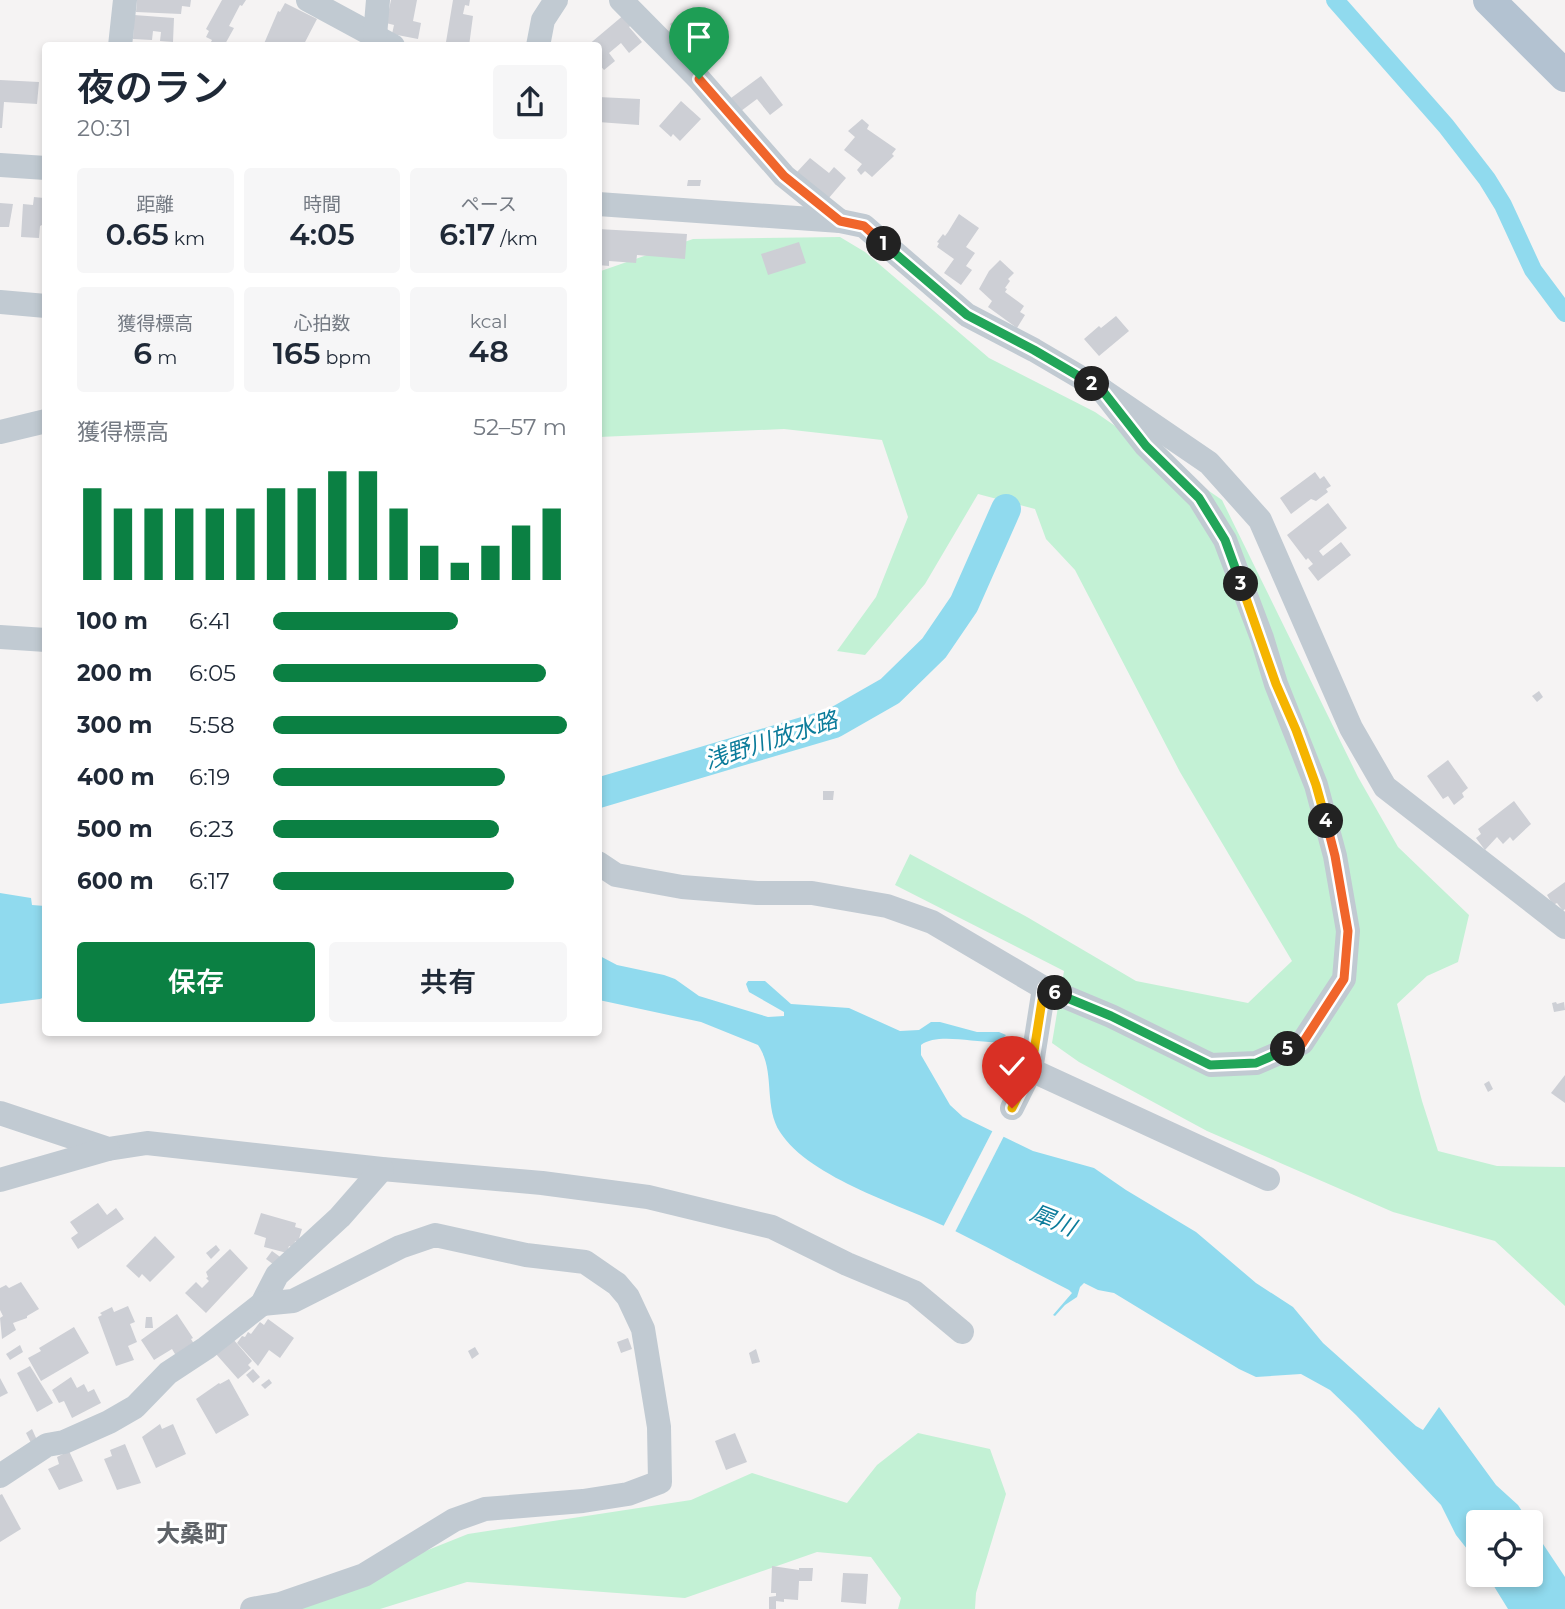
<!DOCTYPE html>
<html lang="ja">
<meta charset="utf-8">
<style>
:root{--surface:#fff;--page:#f6f6f7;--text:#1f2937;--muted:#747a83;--accent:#0b8043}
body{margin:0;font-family:Montserrat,"Noto Sans JP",sans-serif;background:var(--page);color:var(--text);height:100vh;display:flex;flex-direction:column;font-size:26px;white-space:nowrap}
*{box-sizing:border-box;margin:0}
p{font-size:23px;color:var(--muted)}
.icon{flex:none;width:38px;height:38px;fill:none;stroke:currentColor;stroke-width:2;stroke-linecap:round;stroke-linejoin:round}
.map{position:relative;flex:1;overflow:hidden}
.side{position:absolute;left:42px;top:42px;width:560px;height:994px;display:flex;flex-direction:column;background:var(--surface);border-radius:7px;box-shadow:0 4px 10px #0003}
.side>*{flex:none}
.buttons{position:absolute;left:1466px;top:1510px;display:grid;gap:14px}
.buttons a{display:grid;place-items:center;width:77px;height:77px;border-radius:7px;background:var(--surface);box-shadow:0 4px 10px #0003;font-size:35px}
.pin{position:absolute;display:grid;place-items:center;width:60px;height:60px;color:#fff;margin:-72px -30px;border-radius:50% 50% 50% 0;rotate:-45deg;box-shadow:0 0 7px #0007}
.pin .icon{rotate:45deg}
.km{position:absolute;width:35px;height:35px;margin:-18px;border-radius:50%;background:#222;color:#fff;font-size:19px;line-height:35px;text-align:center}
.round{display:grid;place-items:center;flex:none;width:74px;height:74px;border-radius:7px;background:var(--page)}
.overview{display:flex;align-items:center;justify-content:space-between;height:119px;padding:0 35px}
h1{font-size:38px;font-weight:600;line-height:52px}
.metrics{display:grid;grid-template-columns:repeat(3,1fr);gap:10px;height:119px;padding:7px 35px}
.metrics div{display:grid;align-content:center;border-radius:7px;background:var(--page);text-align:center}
.metrics b{font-size:30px;font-weight:600}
.metrics small{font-size:19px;font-weight:400}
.metrics p{font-size:19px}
.chart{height:196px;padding:14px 35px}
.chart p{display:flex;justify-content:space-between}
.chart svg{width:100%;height:126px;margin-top:7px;stroke:var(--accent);stroke-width:6}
.cta{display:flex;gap:14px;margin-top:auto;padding:14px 35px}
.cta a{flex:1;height:80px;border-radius:7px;background:var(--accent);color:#fff;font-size:28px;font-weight:600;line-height:80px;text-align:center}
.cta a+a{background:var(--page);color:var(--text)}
ul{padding:0 35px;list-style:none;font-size:23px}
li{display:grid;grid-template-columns:112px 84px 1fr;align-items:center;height:52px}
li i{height:18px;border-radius:9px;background:var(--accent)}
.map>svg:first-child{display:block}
</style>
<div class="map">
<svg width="1565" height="1609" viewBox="0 0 1565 1609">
<rect width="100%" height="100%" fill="#f5f3f3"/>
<g fill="#c3f1d5">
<path d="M 840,237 L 865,252 L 989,358 L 1095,412 L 1222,500 L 1358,777 L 1398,847 L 1469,915 L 1458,962 L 1427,976 L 1397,1004 L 1422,1101 L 1438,1151 L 1497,1166 L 1565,1167 L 1565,1306 L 1495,1241 L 1393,1212 L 1207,1131 L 1079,1062 L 1052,1043 L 1064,971 L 895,885 L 910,854 L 1027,917 L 1136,981 L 1248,1003 L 1292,961 L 1180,772 L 1075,570 L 1046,539 L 1035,509 L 978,494 L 925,584 L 865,655 L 837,651 L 876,597 L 908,517 L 882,440 L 784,429 L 599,437 L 598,272 L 693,239 Z"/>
<path d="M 918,1433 L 990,1449 L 1006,1494 L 976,1593 L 975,1609 L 898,1609 L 901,1598 L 871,1557 L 817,1552 L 685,1598 L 467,1582 L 380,1609 L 280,1609 L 468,1534 L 691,1500 L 752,1473 L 847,1503 L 877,1465 Z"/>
</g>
<g fill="#90daee">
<path d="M 0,893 L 31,898 L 32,905 L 45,906 L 45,997 L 40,999 L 0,1004 Z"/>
<path d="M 598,955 L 617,965 L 664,975 L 675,979 L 699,996 L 768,1017 L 784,1016 L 784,1012 L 749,992 L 746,984 L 748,981 L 765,981 L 791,1004 L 849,1008 L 900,1031 L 919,1030 L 931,1022 L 940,1022 L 977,1032 L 999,1032 L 1006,1035 L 1000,1042 C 978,1044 938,1032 921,1045 L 921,1055 L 950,1105 L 963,1117 L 1033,1151 L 1094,1168 L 1126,1190 L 1196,1232 L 1256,1283 L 1293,1307 L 1323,1343 L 1416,1426 L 1423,1430 L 1439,1407 L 1496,1485 L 1518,1505 L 1529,1522 L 1479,1522 L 1479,1564 L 1456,1535 L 1441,1505 L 1356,1415 L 1330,1390 L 1301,1374 L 1256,1377 L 1239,1369 L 1114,1293 L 1098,1290 L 1084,1283 L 1080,1287 L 1077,1297 L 1065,1305 L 1055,1316 L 1053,1315 L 1072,1293 L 1069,1290 C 1031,1271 993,1250 955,1231 C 905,1206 810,1179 780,1132 C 763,1105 776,1071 758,1045 L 701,1022 L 599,1000 Z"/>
<path d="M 1531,1526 L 1565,1577 L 1565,1609 L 1508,1609 L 1487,1575 L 1531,1575 Z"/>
</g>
<path fill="#f5f3f3" d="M 994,1128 L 1005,1134 L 954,1234 L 942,1229 Z"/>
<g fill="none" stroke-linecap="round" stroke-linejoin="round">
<path stroke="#90daee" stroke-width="18" d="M 1335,0 L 1446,126 L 1487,179 L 1503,205 L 1533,270 L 1565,313"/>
<path stroke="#90daee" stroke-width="30" d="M 598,793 L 834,723 L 890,691 L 934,648 L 964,604 L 1006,509"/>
</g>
<g fill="#cdcfd5">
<path d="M 137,0 L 191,0 L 190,7 L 182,6 L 181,14 L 136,12 Z"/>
<path d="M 222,0 L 246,0 L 242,6 L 240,5 L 229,26 L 234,28 L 224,46 L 209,46 L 212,40 L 206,37 L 209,31 L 206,29 Z"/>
<path d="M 391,0 L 417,0 L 413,21 L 421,23 L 418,39 L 392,34 L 394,25 L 386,23 Z"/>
<path d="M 453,0 L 470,0 L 469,6 L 465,5 L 463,14 L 473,16 L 469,46 L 446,42 Z"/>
<path d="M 285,3 L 317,19 L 303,46 L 263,46 L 278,11 L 280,12 Z"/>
<path d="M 692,9 L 713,35 L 702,45 L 701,43 L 691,49 L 670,24 Z"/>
<path d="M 625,14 L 633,24 L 629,27 L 642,42 L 629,53 L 621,43 L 609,53 L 615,61 L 604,70 L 598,63 L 598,46 L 587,46 Z"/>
<path d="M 134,15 L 174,18 L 173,42 L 160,41 L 161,32 L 153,31 L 152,40 L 133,39 Z"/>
<path d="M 761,76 L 783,105 L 770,115 L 757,99 L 741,111 L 731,98 Z"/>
<path d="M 0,80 L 39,82 L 37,104 L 4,102 L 2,128 L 0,128 Z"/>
<path d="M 598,97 L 640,99 L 639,125 L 598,122 Z"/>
<path d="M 681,101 L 701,119 L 680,141 L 673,134 L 671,137 L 659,126 Z"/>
<path d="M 862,119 L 869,125 L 867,129 L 896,149 L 892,154 L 894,156 L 872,177 L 865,171 L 861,175 L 857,170 L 862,164 L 844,150 L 855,137 L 848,131 Z"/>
<path d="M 810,158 L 829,173 L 834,167 L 846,178 L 828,199 L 797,172 Z"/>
<path d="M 688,180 L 701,180 L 700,186 L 687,186 Z"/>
<path d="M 34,197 L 44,198 L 42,225 L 40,226 L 39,238 L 21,237 L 23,204 L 33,205 Z"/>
<path d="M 0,203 L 13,204 L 9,227 L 0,227 Z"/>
<path d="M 959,214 L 979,228 L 966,247 L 975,253 L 966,266 L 972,270 L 961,285 L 944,273 L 954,259 L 937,247 L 939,243 L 937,242 L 943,234 L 945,236 L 948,232 Z"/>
<path d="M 598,229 L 687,234 L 685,259 L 637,255 L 636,263 L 609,261 L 609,266 L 598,265 Z"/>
<path d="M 799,242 L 806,263 L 768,275 L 761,254 Z"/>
<path d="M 1000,260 L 1014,273 L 1008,279 L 1010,281 L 1005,288 L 1007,289 L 1005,292 L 1024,306 L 1020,312 L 1025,315 L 1017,328 L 988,307 L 992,301 L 979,289 L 989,271 Z"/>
<path d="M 1116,316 L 1129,331 L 1099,356 L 1084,339 L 1099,326 L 1101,328 Z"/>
<path d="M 1315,472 L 1320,479 L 1324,476 L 1331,486 L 1326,489 L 1328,492 L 1316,501 L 1311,499 L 1291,514 L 1280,498 Z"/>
<path d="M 1328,503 L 1347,528 L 1319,551 L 1323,556 L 1341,542 L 1351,555 L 1318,581 L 1308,568 L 1313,564 L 1308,558 L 1306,560 L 1287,535 Z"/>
<path d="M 1539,691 L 1543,697 L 1537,702 L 1532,696 Z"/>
<path d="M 1448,760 L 1468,788 L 1462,793 L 1464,797 L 1454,805 L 1448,796 L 1443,799 L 1427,776 Z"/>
<path d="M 823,791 L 834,791 L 833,800 L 823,800 Z"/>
<path d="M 1514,801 L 1531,824 L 1513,841 L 1510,837 L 1503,844 L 1497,837 L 1485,850 L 1476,838 L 1481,834 L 1478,829 Z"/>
<path d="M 1565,882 L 1565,909 L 1563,911 L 1557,903 L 1553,905 L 1547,895 Z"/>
<path d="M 1556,1002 L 1557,1004 L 1564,1002 L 1565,1010 L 1554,1012 L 1552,1003 Z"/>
<path d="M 1565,1075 L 1565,1103 L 1551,1093 Z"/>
<path d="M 1489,1081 L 1493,1089 L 1488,1092 L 1484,1084 Z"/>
<path d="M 98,1203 L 107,1215 L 116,1208 L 124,1219 L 78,1249 L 71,1238 L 78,1233 L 70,1222 Z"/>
<path d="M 261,1213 L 296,1223 L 295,1227 L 302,1229 L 298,1242 L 295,1241 L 294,1248 L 289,1246 L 287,1253 L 264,1247 L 266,1238 L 254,1234 Z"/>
<path d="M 155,1236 L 175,1257 L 150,1282 L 142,1274 L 139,1278 L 126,1266 Z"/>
<path d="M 216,1245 L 220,1250 L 211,1259 L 206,1253 Z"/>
<path d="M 230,1249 L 248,1268 L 206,1313 L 185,1293 L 196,1282 L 202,1288 L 209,1281 L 206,1278 L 208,1277 L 206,1272 Z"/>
<path d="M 272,1251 L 283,1259 L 277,1267 L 266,1259 Z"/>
<path d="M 21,1282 L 39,1309 L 27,1316 L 27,1318 L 13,1323 L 16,1330 L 2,1339 L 0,1318 L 3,1316 L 0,1310 L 0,1288 L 6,1285 L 9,1288 Z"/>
<path d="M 128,1306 L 135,1322 L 130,1324 L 137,1342 L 128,1346 L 134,1360 L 116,1366 L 98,1317 L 102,1315 L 100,1313 L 112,1307 L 114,1312 Z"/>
<path d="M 177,1314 L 193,1338 L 191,1339 L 196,1347 L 178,1359 L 172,1349 L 154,1360 L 141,1340 Z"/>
<path d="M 146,1317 L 152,1317 L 153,1328 L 145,1328 Z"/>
<path d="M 268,1319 L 294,1338 L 280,1358 L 269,1350 L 258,1366 L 237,1343 L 242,1336 L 245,1337 L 248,1332 L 251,1334 L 260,1322 L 264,1325 Z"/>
<path d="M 74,1327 L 89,1353 L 41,1381 L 28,1358 L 41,1351 L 39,1348 Z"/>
<path d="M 628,1338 L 632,1349 L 621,1353 L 617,1342 Z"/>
<path d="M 233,1339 L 252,1361 L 248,1365 L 251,1368 L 238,1379 L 216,1354 Z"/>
<path d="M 20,1345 L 23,1352 L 10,1360 L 6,1354 Z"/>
<path d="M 475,1347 L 479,1354 L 472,1359 L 468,1351 Z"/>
<path d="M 756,1349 L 760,1362 L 752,1364 L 749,1353 Z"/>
<path d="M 30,1366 L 53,1403 L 37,1412 L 17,1373 Z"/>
<path d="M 253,1369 L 260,1377 L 253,1383 L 246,1375 Z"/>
<path d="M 71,1377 L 77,1388 L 84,1384 L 88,1392 L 94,1389 L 101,1403 L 72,1418 L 64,1401 L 59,1403 L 52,1390 Z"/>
<path d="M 0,1378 L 8,1393 L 0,1397 Z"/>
<path d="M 229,1379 L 249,1415 L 216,1434 L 196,1399 L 219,1383 L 220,1384 Z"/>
<path d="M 269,1379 L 272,1383 L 265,1389 L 261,1385 Z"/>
<path d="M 160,1424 L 162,1429 L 173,1424 L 186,1454 L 156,1468 L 142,1437 Z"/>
<path d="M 32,1429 L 37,1440 L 31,1443 L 26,1433 Z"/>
<path d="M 735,1433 L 747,1462 L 726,1470 L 715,1441 Z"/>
<path d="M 125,1444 L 141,1483 L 117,1490 L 104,1459 L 112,1456 L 110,1450 Z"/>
<path d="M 69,1451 L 83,1481 L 59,1490 L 48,1469 L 59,1464 L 57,1457 Z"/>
<path d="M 2,1494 L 21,1529 L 0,1542 L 0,1495 Z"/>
<path d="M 772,1566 L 799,1570 L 799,1568 L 813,1568 L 812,1581 L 799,1581 L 798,1600 L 784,1599 L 784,1602 L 776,1601 L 776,1609 L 769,1609 L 769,1597 L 776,1596 L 776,1593 L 771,1593 Z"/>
<path d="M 843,1573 L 868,1574 L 866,1604 L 841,1602 Z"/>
</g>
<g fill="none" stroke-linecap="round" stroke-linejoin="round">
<g stroke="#c1cad2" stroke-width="24">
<path d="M 308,0 L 393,46"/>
<path d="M 621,0 L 699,79 L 784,176 L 840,221"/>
<path d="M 375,36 L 378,0"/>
<path d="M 120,46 L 125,0"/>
<path d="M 538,46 L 543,20 L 556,0"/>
<path d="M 0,165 L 46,168"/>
<path d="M 598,204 L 840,221 L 864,226 L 967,315 L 1034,350 L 1102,390 L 1209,463 L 1260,520 L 1351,728 L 1385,787 L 1565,927"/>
<path d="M 0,302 L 46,306"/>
<path d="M 0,432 L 46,421"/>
<path d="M 0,637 L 46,640"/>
<path d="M 598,863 L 616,875 L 682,887 L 757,893 L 812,893 L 887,906 L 932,922 L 1044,988 L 1111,1016 L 1211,1065 L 1256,1063 L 1302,1043 L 1344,979 L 1348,931 L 1335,856 L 1316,785 L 1276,684 L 1262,638 L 1225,540 L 1199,498 L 1146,446 L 1102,390"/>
<path d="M 1031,1070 L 1268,1179"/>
<path d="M 1012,1108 L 1031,1070 L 1044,988"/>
<path d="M 0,1113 L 108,1149 L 147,1143 L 382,1169 L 542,1183 L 648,1197 L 772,1227 L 847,1264 L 914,1292 L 962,1332"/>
<path d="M 0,1180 L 108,1149"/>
<path d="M 0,1476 L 47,1445 L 64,1442 L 109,1422 L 135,1407 L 168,1373 L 206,1348 L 262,1304 L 277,1275 L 340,1217 L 382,1169"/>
<path d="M 252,1609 L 280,1604 L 364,1575 L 454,1520 L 485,1509 L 583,1501 L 628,1494 L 660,1482 L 659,1427 L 643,1329 L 628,1297 L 617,1284 L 585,1262 L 526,1255 L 435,1235 L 400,1247 L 293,1301 L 262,1304"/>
</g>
<path stroke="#b3c2d1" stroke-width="32" d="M 1489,0 L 1565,76"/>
</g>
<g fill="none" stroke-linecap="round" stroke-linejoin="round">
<g stroke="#fff" stroke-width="14">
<path id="split-1" d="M 699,79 L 784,176 L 840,221 L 864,226 L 884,244"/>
</g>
<g stroke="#fff" stroke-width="14">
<path id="split-2" d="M 884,244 L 967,315 L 1034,350 L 1092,384"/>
</g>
<g stroke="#fff" stroke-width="14">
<path id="split-3" d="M 1092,384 L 1102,390 L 1146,446 L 1199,498 L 1225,540 L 1241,584"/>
</g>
<g stroke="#fff" stroke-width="14">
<path id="split-4" d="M 1241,584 L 1276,684 L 1296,730 L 1316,785 L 1326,821"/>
</g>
<g stroke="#fff" stroke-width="14">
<path id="split-5" d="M 1288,1049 L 1302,1044 L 1344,979 L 1348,931 L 1335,856 L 1326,821"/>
</g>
<g stroke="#fff" stroke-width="14">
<path id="split-6" d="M 1055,993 L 1111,1016 L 1210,1065 L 1256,1063 L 1288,1049"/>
</g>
<g stroke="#fff" stroke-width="14">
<path id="split-7" d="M 1012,1108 L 1031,1070 L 1044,988 L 1055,993"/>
</g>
<use href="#split-1" stroke="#f0652b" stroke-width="9"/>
<use href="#split-2" stroke="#22a559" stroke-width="9"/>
<use href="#split-3" stroke="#22a559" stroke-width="9"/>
<use href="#split-4" stroke="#f5b400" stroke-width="9"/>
<use href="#split-5" stroke="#f0652b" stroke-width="9"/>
<use href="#split-6" stroke="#22a559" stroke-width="9"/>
<use href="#split-7" stroke="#f5b400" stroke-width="9"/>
</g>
<g text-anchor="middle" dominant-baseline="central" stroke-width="6" stroke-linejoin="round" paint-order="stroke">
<g font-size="23" font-style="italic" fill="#0c7c9b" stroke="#fff">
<text transform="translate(771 740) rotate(-18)">浅野川放水路</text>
<text transform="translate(1053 1220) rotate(22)">犀川</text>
</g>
<g font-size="24" font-weight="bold" fill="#5f6368" stroke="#fff">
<text x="192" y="1533">大桑町</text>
</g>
</g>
</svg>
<div class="buttons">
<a><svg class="icon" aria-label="locate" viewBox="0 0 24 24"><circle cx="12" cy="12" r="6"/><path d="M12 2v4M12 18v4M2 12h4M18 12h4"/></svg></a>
</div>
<div class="pin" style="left:699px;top:79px;background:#1e9e55"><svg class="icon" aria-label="arrive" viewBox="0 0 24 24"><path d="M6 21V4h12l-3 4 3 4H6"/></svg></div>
<div class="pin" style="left:1012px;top:1108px;background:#d93025"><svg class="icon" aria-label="check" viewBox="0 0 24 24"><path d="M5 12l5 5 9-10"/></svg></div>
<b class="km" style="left:884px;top:244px">1</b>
<b class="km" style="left:1092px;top:384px">2</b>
<b class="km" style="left:1241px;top:584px">3</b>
<b class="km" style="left:1326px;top:821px">4</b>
<b class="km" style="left:1288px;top:1049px">5</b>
<b class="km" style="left:1055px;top:993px">6</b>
<section class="side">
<div class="overview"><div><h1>夜のラン</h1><p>20:31</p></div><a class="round"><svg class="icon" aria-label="share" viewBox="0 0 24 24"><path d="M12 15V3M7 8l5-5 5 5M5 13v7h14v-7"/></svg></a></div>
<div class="metrics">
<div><p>距離</p><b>0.65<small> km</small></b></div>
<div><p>時間</p><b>4:05</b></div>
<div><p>ペース</p><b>6:17<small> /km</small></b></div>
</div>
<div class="metrics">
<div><p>獲得標高</p><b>6<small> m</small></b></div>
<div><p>心拍数</p><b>165<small> bpm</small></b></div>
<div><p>kcal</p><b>48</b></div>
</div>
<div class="chart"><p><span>獲得標高</span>52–57 m</p>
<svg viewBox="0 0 160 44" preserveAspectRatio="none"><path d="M5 44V12M15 44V19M25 44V19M35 44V19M45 44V19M55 44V19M65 44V12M75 44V12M85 44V6M95 44V6M105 44V19M115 44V32M125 44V38M135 44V32M145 44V25M155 44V19"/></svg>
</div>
<ul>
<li><b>100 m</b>6:41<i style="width:63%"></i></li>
<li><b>200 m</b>6:05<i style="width:93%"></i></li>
<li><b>300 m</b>5:58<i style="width:100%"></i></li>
<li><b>400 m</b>6:19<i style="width:79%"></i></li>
<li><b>500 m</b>6:23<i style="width:77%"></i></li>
<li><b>600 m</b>6:17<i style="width:82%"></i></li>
</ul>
<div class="cta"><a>保存</a><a>共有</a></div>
</section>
</div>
